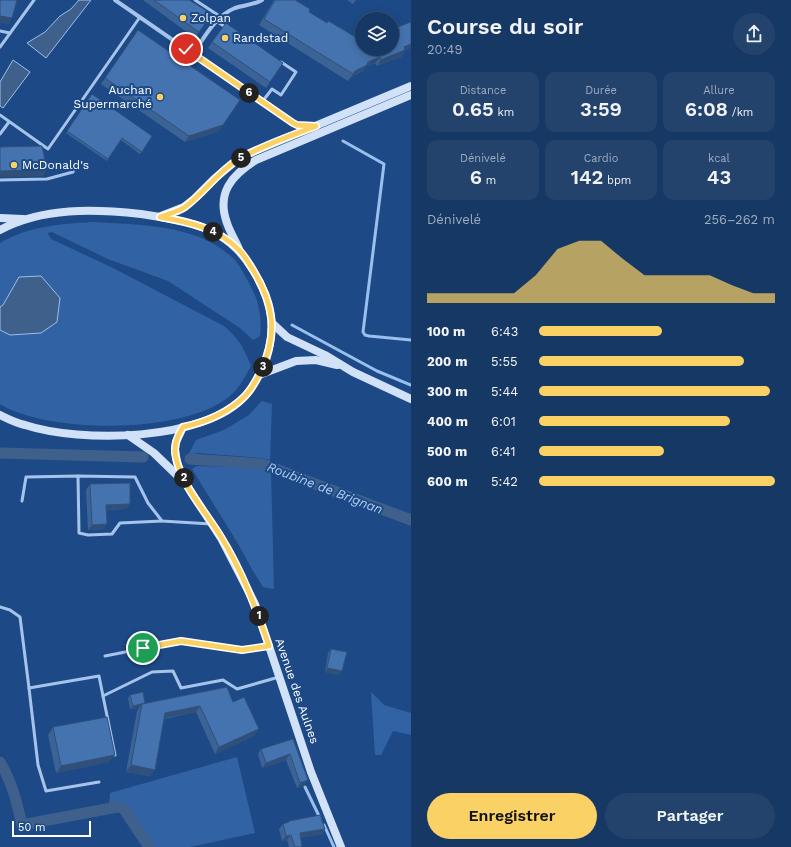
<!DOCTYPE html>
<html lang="fr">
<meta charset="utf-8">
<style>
:root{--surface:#163864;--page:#23436d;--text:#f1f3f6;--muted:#9eacbf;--line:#355278;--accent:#fad164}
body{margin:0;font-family:"Work Sans",sans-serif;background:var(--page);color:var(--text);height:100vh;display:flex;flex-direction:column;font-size:15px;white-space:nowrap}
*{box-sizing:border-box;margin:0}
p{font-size:13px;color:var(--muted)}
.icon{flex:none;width:22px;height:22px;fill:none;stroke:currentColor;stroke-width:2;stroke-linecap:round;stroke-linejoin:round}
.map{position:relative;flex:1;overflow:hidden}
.side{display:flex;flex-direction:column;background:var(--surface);width:380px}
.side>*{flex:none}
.fabs{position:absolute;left:355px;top:12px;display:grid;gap:8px}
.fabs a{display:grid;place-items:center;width:44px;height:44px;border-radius:50%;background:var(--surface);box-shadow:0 2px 10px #0003,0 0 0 1px var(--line);font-size:20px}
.scale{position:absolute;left:12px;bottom:10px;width:79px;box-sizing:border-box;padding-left:4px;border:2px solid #fff;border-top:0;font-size:11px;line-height:14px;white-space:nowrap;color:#fff;-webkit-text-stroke:3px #1d4a86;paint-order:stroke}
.pin{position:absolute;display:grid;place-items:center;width:34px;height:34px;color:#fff;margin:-17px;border:2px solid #fff;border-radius:50%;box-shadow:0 1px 4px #0007}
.km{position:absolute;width:20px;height:20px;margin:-10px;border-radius:50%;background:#222;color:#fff;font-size:11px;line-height:20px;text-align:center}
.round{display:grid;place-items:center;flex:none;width:42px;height:42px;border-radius:21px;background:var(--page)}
.overview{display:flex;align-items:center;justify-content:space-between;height:68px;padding:0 16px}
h1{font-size:22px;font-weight:600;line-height:30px}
.figures{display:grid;grid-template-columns:repeat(3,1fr);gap:6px;height:68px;padding:4px 16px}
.figures div{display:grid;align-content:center;border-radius:10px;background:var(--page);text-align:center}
.figures b{font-size:20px;font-weight:600}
.figures small{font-size:11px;font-weight:400}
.figures p{font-size:11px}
.chart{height:112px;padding:8px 16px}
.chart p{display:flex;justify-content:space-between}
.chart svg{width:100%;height:72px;margin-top:4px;fill:var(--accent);opacity:.7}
.action{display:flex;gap:8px;margin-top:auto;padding:8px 16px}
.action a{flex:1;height:46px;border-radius:24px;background:var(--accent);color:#111;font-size:16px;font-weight:600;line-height:46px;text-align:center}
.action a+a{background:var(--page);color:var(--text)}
ul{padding:0 16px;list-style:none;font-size:13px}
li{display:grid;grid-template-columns:64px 48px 1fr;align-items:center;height:30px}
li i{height:10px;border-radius:5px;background:var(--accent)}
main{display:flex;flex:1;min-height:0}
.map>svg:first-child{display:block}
</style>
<main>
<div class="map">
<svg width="411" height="847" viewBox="0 0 411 847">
<rect width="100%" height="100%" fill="#1d4a86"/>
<g fill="#3163a4">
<path d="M 93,222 C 140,225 199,224 235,260 C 240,266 245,276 249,283 C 259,301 262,316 260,336 L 253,340 L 240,328 L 168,281 L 108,259 L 52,232 L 48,233 L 48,234 L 51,239 L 113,268 L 224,326 C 240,340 243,347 251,366 C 246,375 240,387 232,394 C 189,435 48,434 0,404 L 0,243 C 29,226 60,224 93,222 Z"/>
<path d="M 262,401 L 272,404 L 270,460 L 261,458 L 198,453 L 188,455 L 196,440 L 224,430 L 249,415 Z"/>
<path d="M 197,466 L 262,468 L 271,473 L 274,589 L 263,587 L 253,571 L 237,542 L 192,469 Z"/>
<path d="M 371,692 L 384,705 L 411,713 L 411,735 L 393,731 L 381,755 L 375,755 Z"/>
<path d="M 237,757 L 255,833 L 190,847 L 154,847 C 148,837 131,804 118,804 C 115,804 111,805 109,806 L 110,793 Z"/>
</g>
<g fill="#40608c" stroke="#99bfed">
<path d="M 79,0 L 91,0 L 46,58 L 27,43 L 45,32 L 60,16 L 71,9 Z"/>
<path d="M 13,60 L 30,72 L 3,108 L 0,106 L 0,82 Z"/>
<path d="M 41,276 L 60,298 L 57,322 L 41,333 L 10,335 L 0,330 L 0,307 L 3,305 L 19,277 Z"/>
</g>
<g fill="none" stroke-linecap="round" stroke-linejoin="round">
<g stroke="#99bfed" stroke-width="3">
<path d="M 343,141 L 384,164 L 363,332 L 365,335 L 369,336 L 411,340"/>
<path d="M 292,325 L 377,371 L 411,385"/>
<path d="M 305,787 L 320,818"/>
<path d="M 324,825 L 334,847"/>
</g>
<g stroke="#40608c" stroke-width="11">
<path d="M 0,453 L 143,457"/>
<path d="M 190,459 L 262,464 L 411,520"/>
<path d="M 0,762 C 12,782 17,803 22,825 L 117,807 L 123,808 L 149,847"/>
</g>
<g stroke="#a6c4eb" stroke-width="3">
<path d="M 195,0 L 221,17"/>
<path d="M 216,21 L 227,28"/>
<path d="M 0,31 L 10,33"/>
<path d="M 0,47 L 34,0"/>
<path d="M 262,102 L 272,89 L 281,95 L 296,72 L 281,62"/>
<path d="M 0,115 L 48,149 L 140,17"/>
<path d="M 0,134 L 9,122"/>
<path d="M 0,180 L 47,179 L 73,172 L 74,167"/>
<path d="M 78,476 L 79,533 L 88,535 L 112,534 L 120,523 L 162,521"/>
<path d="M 22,501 L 26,477 L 78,476 L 135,477 L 148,503 L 162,521 L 211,524"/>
<path d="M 0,607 L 10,610 L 20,617 L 29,688 L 99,676 L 103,696"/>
<path d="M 105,656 L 181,641 L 242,650 L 269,646"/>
<path d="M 29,688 L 38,765 L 46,791 L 99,782"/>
<path d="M 115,755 L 103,696 L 152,672 L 173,671 L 181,688 L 223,680 L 237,689 L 279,677"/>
</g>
<g stroke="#a6c4eb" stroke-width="4">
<path d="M 115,0 L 293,123 L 297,125 L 309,126"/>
<path d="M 193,54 C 204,38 215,16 235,8 C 244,5 254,5 262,0"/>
</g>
<g stroke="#d1e2f8" stroke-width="8">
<path d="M 161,216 L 184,207 L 193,200 L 214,179 L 237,160 L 248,154 L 411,86"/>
<path d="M 0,218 L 23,219"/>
<path d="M 0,230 C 43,207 94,209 141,214 C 167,218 195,221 219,235 C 234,244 244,255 253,270 C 272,301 277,325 266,360 C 261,372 255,385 246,395 C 205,442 80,443 25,425 C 16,423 8,419 0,415"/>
<path d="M 239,249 C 235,240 230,232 227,223 C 216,193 232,175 256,160 L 411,95"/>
<path d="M 272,323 L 287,337 L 325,355 L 353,372 L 411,399"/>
<path d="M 259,375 L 296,361 L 316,360 L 337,365"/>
<path d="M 183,427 L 176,442 L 175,449 L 177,463 L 186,484 L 221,538 L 255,604 L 311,772 L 341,847"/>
<path d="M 128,435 L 154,453 L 184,482"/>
</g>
</g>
<g fill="#3b6396">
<path d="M 143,0 L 189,0 L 212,14 L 195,38 Z"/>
<path d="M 274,0 L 295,0 L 309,12 L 327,23 L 362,41 L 405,51 L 401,57 L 377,66 L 375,63 L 365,67 L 363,71 L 351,77 L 348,81 L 259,25 Z"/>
<path d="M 347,0 L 356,0 L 353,4 Z"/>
<path d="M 138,30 L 219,131 L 185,142 L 101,84 Z"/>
<path d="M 212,42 L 283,63 L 266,88 L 208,48 Z"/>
<path d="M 92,94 L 152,136 L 140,154 L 121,140 L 107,161 L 66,133 Z"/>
<path d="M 90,484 L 130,504 L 126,509 L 107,510 L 107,524 L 103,529 L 88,530 L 86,490 Z"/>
<path d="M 331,649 L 339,675 L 325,672 L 328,653 Z"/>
<path d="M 130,695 L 145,703 L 233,702 L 254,736 L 215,754 L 196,712 L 164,719 L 150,776 L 126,772 L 137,711 L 139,708 L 130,709 L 128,698 Z"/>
<path d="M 53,727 L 109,762 L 56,773 L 48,735 Z"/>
<path d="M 293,739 L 308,780 L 304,785 L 297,788 L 286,760 L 262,768 L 258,754 L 261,749 Z"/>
<path d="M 289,821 L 325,829 L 322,834 L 300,838 L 302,847 L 289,847 L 287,840 L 282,841 L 279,829 L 283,824 L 288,823 Z"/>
</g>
<g fill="#30507a">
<path d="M 0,16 L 12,18 L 9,24 L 0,23 Z"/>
<path d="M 411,44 L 411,48 L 405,51 L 401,57 L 377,66 L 381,60 L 404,47 Z"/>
<path d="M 380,57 L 375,63 L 365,67 L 363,71 L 351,77 L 355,71 L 368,62 Z"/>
<path d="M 223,125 L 219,131 L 185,142 L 189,136 Z"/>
<path d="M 47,170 L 43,176 L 0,177 L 0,171 Z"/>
<path d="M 130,504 L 126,509 L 102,510 L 106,505 Z"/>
<path d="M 107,524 L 103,529 L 88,530 L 92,525 Z"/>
<path d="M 327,668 L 342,671 L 339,675 L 325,672 Z"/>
<path d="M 142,704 L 139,708 L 130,709 L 133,706 Z"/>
<path d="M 200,706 L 196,712 L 160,719 L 165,713 Z"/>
<path d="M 259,729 L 254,736 L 215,754 L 219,747 Z"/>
<path d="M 290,754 L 286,760 L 262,768 L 266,763 Z"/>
<path d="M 115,755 L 109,762 L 56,773 L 61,766 Z"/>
<path d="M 131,765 L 155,770 L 150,776 L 126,772 Z"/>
<path d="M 308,780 L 304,785 L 297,788 L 300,783 Z"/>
<path d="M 325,829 L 322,834 L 296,839 L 300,833 Z"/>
<path d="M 291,835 L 287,840 L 282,841 L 286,836 Z"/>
</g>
<g fill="#4573af" stroke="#30507a">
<path d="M 0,0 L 17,0 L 12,18 L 0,16 Z"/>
<path d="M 154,0 L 189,0 L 212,14 L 199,32 Z"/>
<path d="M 275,0 L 295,0 L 310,9 L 309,12 L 327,23 L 328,21 L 332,23 L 362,41 L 362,49 L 392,49 L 392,29 L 411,22 L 411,44 L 404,47 L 405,50 L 381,60 L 380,57 L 368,62 L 367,65 L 355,71 L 353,74 L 264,19 Z"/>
<path d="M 226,23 L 283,63 L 270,82 L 212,42 Z"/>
<path d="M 138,30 L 240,100 L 223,125 L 189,136 L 105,78 Z"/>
<path d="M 92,94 L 152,136 L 142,152 L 122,138 L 108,159 L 67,131 Z"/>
<path d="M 42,146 L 47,170 L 0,171 L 0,147 Z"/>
<path d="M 130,483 L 130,504 L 106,505 L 107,524 L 92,525 L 90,484 Z"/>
<path d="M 331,649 L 347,652 L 342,671 L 327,668 Z"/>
<path d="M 227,687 L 233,702 L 244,697 L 259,729 L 219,747 L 200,706 L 165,713 L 155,770 L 131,765 L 142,704 Z"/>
<path d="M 143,692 L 145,703 L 133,706 L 130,695 Z"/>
<path d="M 107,717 L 115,755 L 61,766 L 53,727 Z"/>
<path d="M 293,739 L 308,780 L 300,783 L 290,754 L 266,763 L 261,749 Z"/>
<path d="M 320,815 L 325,829 L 300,833 L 302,847 L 295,847 L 291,835 L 286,836 L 283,824 L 289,822 L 289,821 Z"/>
</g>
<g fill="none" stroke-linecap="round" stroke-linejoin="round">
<g stroke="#fff" stroke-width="8">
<path id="route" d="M 143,648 L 181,641 L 242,650 L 269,646 C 256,608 242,571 221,537 C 206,512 183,488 176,458 C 173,446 177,437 183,427 C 206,422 228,413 245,396 C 252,389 257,379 261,371 C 278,334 274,304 253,270 C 249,264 245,256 239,250 C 218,228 188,222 160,217 C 168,214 177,212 185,207 C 204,193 217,173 237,160 C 260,146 291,136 316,126 L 297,125 L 293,123 L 186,49"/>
</g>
<use href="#route" stroke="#fad164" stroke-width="5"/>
</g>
<g fill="#fad164" stroke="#1d4a86" stroke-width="1.5">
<circle cx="183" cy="18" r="4"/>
<circle cx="225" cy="38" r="4"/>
<circle cx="160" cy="97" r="4"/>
<circle cx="14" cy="165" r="4"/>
</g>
<g text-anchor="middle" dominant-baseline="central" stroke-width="4" stroke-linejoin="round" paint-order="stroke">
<g font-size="12" fill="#fff" stroke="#1d4a86" text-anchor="start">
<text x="191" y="18">Zolpan</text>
<text x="233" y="38">Randstad</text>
<text x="152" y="90" text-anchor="end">Auchan<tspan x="152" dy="14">Supermarché</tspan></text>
<text x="22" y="165">McDonald's</text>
</g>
<g font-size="12" fill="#fff" stroke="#1d4a86">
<text transform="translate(297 691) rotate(71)">Avenue des Aulnes</text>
</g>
<g font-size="13" font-style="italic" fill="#b1cef2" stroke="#1d4a86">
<text transform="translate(325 488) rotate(21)">Roubine de Brignan</text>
</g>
</g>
</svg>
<div class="fabs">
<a><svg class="icon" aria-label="layers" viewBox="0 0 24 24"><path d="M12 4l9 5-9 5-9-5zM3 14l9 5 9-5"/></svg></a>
</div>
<div class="scale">50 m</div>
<div class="pin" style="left:143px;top:648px;background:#1e9e55"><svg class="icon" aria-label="arrive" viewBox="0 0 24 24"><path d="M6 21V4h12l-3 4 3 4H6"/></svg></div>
<div class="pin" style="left:186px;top:49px;background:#d93025"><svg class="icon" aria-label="check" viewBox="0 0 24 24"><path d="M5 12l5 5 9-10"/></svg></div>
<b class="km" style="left:259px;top:616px">1</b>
<b class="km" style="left:184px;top:478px">2</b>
<b class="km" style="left:263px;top:367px">3</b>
<b class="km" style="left:213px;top:232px">4</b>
<b class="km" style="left:241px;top:158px">5</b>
<b class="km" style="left:249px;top:93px">6</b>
</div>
<section class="side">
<div class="overview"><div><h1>Course du soir</h1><p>20:49</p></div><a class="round"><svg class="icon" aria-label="share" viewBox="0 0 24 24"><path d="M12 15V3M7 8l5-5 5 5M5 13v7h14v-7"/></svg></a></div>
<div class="figures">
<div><p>Distance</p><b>0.65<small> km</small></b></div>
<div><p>Durée</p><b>3:59</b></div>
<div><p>Allure</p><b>6:08<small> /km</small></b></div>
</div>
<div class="figures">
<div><p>Dénivelé</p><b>6<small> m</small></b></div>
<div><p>Cardio</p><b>142<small> bpm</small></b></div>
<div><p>kcal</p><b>43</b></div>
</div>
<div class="chart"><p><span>Dénivelé</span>256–262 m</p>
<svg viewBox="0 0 160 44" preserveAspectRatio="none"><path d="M0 44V38L10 38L20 38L30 38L40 38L50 27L60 11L70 6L80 6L90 17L100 27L110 27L120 27L130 27L140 33L150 38L160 38V44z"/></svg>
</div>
<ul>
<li><b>100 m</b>6:43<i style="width:52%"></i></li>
<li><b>200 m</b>5:55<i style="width:87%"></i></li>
<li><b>300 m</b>5:44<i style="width:98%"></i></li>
<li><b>400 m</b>6:01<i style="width:81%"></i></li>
<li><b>500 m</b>6:41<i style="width:53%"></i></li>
<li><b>600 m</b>5:42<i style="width:100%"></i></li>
</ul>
<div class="action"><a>Enregistrer</a><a>Partager</a></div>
</section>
</main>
